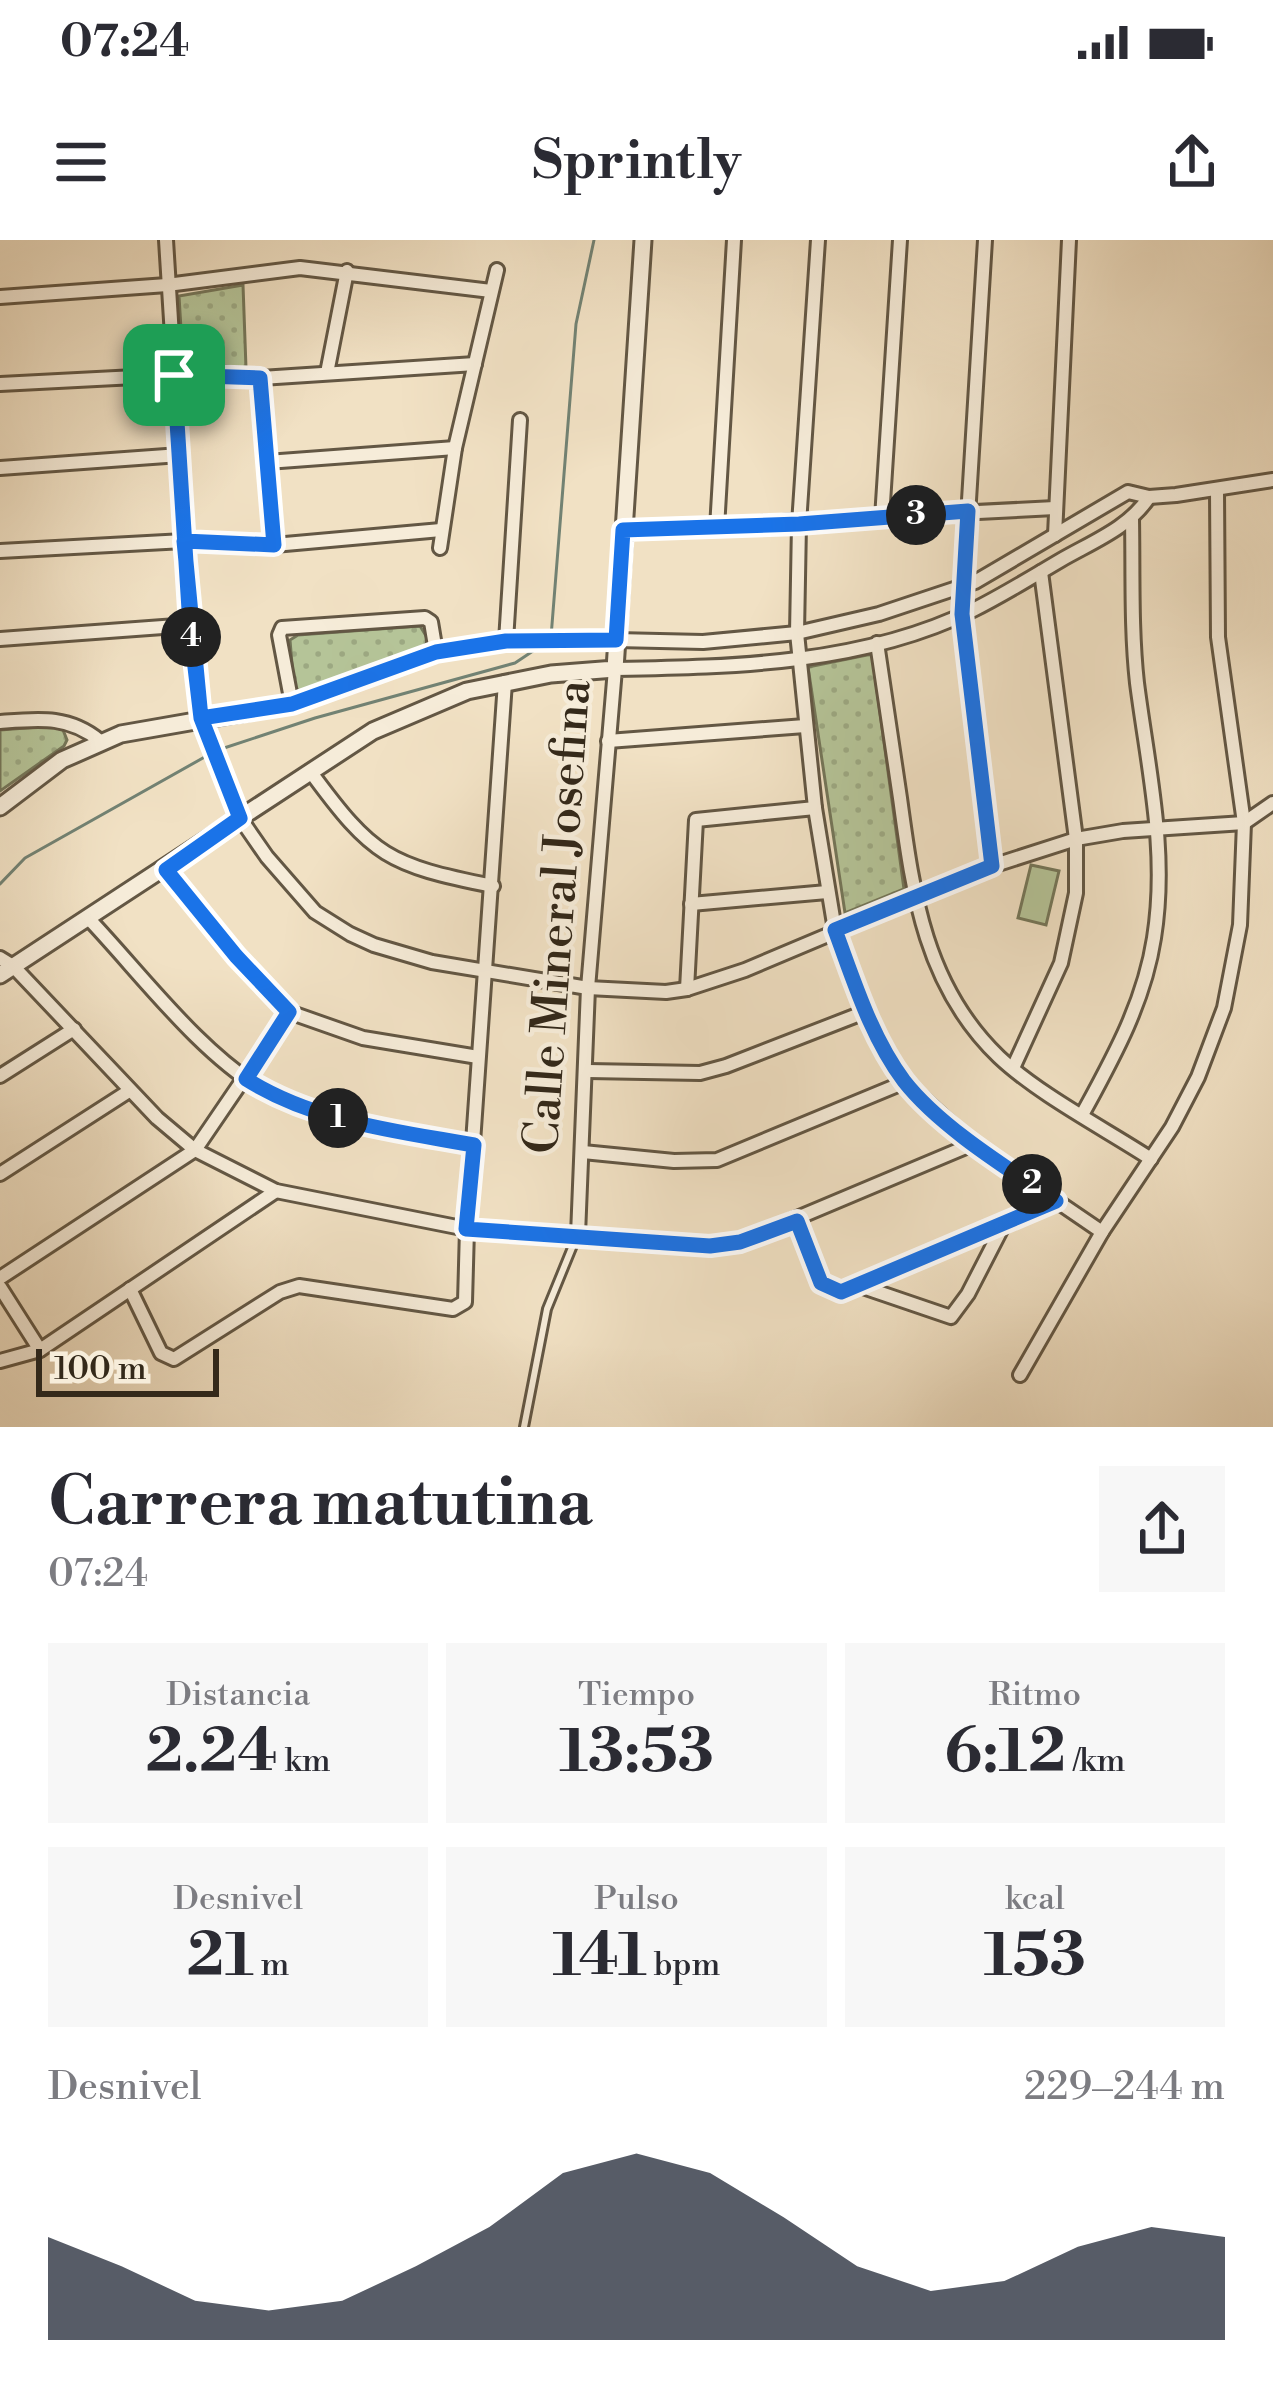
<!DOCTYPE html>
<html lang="es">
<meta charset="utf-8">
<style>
:root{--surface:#fff;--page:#f7f7f7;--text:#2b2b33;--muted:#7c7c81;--accent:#111827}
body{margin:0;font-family:"Libre Bodoni",serif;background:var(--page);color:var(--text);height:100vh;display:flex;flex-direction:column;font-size:45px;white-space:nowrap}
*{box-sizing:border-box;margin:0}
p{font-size:39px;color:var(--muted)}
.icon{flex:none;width:66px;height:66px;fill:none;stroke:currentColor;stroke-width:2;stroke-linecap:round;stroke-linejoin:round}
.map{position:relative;height:1187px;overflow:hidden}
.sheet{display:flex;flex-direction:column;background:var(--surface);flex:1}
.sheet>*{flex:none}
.scale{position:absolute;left:36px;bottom:30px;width:183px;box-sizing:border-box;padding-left:12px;border:6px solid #34291a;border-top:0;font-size:33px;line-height:42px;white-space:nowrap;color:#34291a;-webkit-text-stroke:9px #f6ecd9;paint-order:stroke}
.pin{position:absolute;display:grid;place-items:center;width:102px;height:102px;color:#fff;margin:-51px;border-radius:24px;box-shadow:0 6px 18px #0006}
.km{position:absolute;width:60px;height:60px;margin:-30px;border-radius:50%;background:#222;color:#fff;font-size:33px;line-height:60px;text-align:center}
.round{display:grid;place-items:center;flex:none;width:126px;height:126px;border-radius:0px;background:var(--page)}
.head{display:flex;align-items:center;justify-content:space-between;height:204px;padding:0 48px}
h1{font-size:66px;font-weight:800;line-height:90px}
.figures{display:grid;grid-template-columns:repeat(3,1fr);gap:18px;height:204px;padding:12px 48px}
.figures div{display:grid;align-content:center;border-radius:0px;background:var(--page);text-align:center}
.figures b{font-size:60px;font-weight:800}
.figures small{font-size:33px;font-weight:400}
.figures p{font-size:33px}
.chart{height:336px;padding:24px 48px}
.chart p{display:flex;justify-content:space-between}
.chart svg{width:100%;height:216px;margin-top:12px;fill:var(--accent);opacity:.7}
.status{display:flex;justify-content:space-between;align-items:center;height:84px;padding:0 60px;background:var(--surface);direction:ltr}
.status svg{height:33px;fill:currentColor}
header{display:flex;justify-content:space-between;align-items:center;height:156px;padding:0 48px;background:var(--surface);font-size:54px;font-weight:800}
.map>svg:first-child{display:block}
</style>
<div class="status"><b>07:24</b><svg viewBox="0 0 49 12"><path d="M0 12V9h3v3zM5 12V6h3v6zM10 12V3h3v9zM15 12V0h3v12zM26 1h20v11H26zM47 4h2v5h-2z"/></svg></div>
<header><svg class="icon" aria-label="menu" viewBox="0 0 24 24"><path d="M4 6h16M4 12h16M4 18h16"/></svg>Sprintly<svg class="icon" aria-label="share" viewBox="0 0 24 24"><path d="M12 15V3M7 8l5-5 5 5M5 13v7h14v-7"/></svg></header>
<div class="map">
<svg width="1273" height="1187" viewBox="0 0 1273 1187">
<defs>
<pattern id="grass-dots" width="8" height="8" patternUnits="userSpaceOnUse" patternTransform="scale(3)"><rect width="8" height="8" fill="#b5c498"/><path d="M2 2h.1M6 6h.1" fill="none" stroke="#9ca882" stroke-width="1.8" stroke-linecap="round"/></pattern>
</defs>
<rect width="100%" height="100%" fill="#f1e1c4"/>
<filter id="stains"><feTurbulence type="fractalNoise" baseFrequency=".00167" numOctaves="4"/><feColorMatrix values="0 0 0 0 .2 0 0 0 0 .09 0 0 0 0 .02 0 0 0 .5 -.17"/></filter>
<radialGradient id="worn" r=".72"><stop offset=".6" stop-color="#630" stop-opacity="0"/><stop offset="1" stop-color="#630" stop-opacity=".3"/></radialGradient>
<g fill="url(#grass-dots)" stroke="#747659" stroke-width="3">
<path d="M 243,45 L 246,128 L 183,122 L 179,56 Z"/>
<path d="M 420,386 L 428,399 L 425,406 L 300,451 L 294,448 L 290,400 L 298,395 Z"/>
<path d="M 872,414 L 904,649 L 845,673 L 808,427 Z"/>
<path d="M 52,486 L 63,490 L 67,500 L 64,506 L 0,551 L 0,490 Z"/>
</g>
<path fill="#b5c498" stroke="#747659" stroke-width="3" d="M 1031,625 L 1059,631 L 1046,685 L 1018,678 Z"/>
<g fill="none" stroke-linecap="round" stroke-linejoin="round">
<g stroke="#728273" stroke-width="3">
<path d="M 551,397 L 576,84 L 594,0"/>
<path d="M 218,510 L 315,478 L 515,423 L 539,407"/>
<path d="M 0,644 L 25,618 L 210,514"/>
</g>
<g stroke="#635744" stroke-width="12">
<path id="service" d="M 524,1187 L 547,1069 L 576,998"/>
</g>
<g stroke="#635744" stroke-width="18">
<g id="minor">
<path d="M 166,0 L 190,385 L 201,478 L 240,578 L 267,617 L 315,672 L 350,694 L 374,705 L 432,722 L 588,748 L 666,752 L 687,749 L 745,730 L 992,626 L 1076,599 L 1123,591 L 1244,583 L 1273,563"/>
<path d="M 818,0 L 799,284 L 797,393 L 815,568 L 835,690 L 865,772 L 905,842 L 973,904 L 1102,992"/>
<path d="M 985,0 L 962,374 L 992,626"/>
<path d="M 0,57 L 167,45 L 300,28 L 491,51"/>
<path d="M 327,133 L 347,31"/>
<path d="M 261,138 L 274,305"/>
<path d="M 0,144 L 174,135 L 261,138 L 475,124"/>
<path d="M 267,222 L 455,208"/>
<path d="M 0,228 L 180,215"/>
<path d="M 882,278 L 900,0"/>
<path d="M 717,288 L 734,0"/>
<path d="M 623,290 L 1055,268"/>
<path d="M 1055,295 L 1069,0"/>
<path d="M 440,308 L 455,208 L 497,30"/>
<path d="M 0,311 L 184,301 L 274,305 L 441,290"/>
<path d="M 0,399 L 190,385"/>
<path d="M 616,400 L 703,402 L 797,393 L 879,374 L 975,342 L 1128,252 L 1149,257 L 1176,255 L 1273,240"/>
<path d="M 506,401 L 520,180"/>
<path d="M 877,403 C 885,455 892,506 900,558 C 913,654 925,746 999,817 C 1038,854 1105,889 1151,919"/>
<path d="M 292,464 L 279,395 L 282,388 L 425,378 L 431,382 L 436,412"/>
<path d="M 0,482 C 38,479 69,475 100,501"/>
<path d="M 608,501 L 805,486"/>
<path d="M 310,531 C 373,617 388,625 493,646"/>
<path d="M 165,630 L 235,716 L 289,772 L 363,798 L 478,817"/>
<path d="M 691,664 L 827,652"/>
<path d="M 89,679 C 142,735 200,814 268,853 C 328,887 407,893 474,905"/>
<path d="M 0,718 L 13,726 L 157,878 L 195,910 L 276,951 L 467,989 L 710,1006 L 740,1002 L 973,904"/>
<path d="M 687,749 L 696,580 L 815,568"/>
<path d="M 1013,828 L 1061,723 L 1076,653 L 1076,599 L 1041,332"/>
<path d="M 588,831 L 700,833 L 726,826 L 865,772"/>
<path d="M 0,836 L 74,789"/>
<path d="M 1082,875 C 1113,818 1144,763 1154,698 C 1168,611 1148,529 1137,443 C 1131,389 1133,333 1132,279"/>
<path d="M 583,912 L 674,921 L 717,920 L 905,842"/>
<path d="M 0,934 L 129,851"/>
<path d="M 797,981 L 821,1043 L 841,1051 L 1056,961"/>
<path d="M 578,995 L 588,748 L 615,429 C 735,427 863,424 973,370 C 1003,355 1032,337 1061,320 C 1092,302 1129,288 1149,257"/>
<path d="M 0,1038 L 195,910 L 289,772"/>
<path d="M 860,1046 L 951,1077 L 968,1054 L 1003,986"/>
<path d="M 0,1047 L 40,1110"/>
<path d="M 130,1049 L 161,1113 L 174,1119 L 280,1052 L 299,1046 L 453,1069 L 465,1062 L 467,989 L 505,442"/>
<path d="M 0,1121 L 40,1110 L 276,951"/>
<path d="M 1020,1135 L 1102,992 L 1172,887 L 1198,837 L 1224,768 L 1240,685 L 1244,583 L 1218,397 L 1217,251"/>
</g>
</g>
<g stroke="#635744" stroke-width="21">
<g id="tertiary">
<path d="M 0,567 L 62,520 L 121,494 L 292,464 L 436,412 L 506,401 L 616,400"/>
<path d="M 0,735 L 373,491 L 467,451 L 551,434 L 615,429 L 643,0"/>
</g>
</g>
<use href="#service" stroke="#f6ecd9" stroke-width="6"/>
<use href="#minor" stroke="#f6ecd9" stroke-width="12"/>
<use href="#tertiary" stroke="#f6ecd9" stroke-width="15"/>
</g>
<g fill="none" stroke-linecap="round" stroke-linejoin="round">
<g stroke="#fff" stroke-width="24">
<path id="route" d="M 174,135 L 190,385 L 201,478 L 240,578 L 166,630 L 236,716 L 289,772 L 246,839 C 314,882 396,891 474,905 L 466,989 L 710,1006 L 740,1002 L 797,981 L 821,1043 L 841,1052 L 1056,961 C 1007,928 940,887 904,841 C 871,797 854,741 835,690 L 992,626 L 962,374 L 968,271 L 799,284 L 623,290 L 616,400 L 506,401 L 436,412 L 292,464 L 201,478 L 184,301 L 274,305 L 260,138 L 174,135"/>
</g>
<use href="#route" stroke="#1a73e8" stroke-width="15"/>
</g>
<g text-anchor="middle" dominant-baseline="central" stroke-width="9" stroke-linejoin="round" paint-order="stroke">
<g font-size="48" fill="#34291a" stroke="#f6ecd9">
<text transform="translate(559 677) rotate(-86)">Calle Mineral Josefina</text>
</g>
</g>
<rect width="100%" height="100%" filter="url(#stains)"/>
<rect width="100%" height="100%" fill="url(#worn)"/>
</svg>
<div class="scale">100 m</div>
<div class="pin" style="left:174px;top:135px;background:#1e9e55"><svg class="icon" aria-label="arrive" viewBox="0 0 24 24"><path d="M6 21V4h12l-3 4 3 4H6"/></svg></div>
<b class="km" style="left:338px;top:878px">1</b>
<b class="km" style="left:1032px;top:944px">2</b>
<b class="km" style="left:916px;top:275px">3</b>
<b class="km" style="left:191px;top:397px">4</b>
</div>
<section class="sheet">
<div class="head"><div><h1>Carrera matutina</h1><p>07:24</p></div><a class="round"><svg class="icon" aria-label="share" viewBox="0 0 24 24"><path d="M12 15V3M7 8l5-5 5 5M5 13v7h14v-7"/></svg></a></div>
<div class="figures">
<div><p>Distancia</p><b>2.24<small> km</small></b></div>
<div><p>Tiempo</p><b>13:53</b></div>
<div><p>Ritmo</p><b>6:12<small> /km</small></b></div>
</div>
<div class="figures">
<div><p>Desnivel</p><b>21<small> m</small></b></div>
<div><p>Pulso</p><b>141<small> bpm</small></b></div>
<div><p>kcal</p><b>153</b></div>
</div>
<div class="chart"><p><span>Desnivel</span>229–244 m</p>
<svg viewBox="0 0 160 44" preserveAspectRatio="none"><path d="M0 44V23L10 29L20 36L30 38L40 36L50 29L60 21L70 10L80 6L90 10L100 19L110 29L120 34L130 32L140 25L150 21L160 23V44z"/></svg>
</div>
</section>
